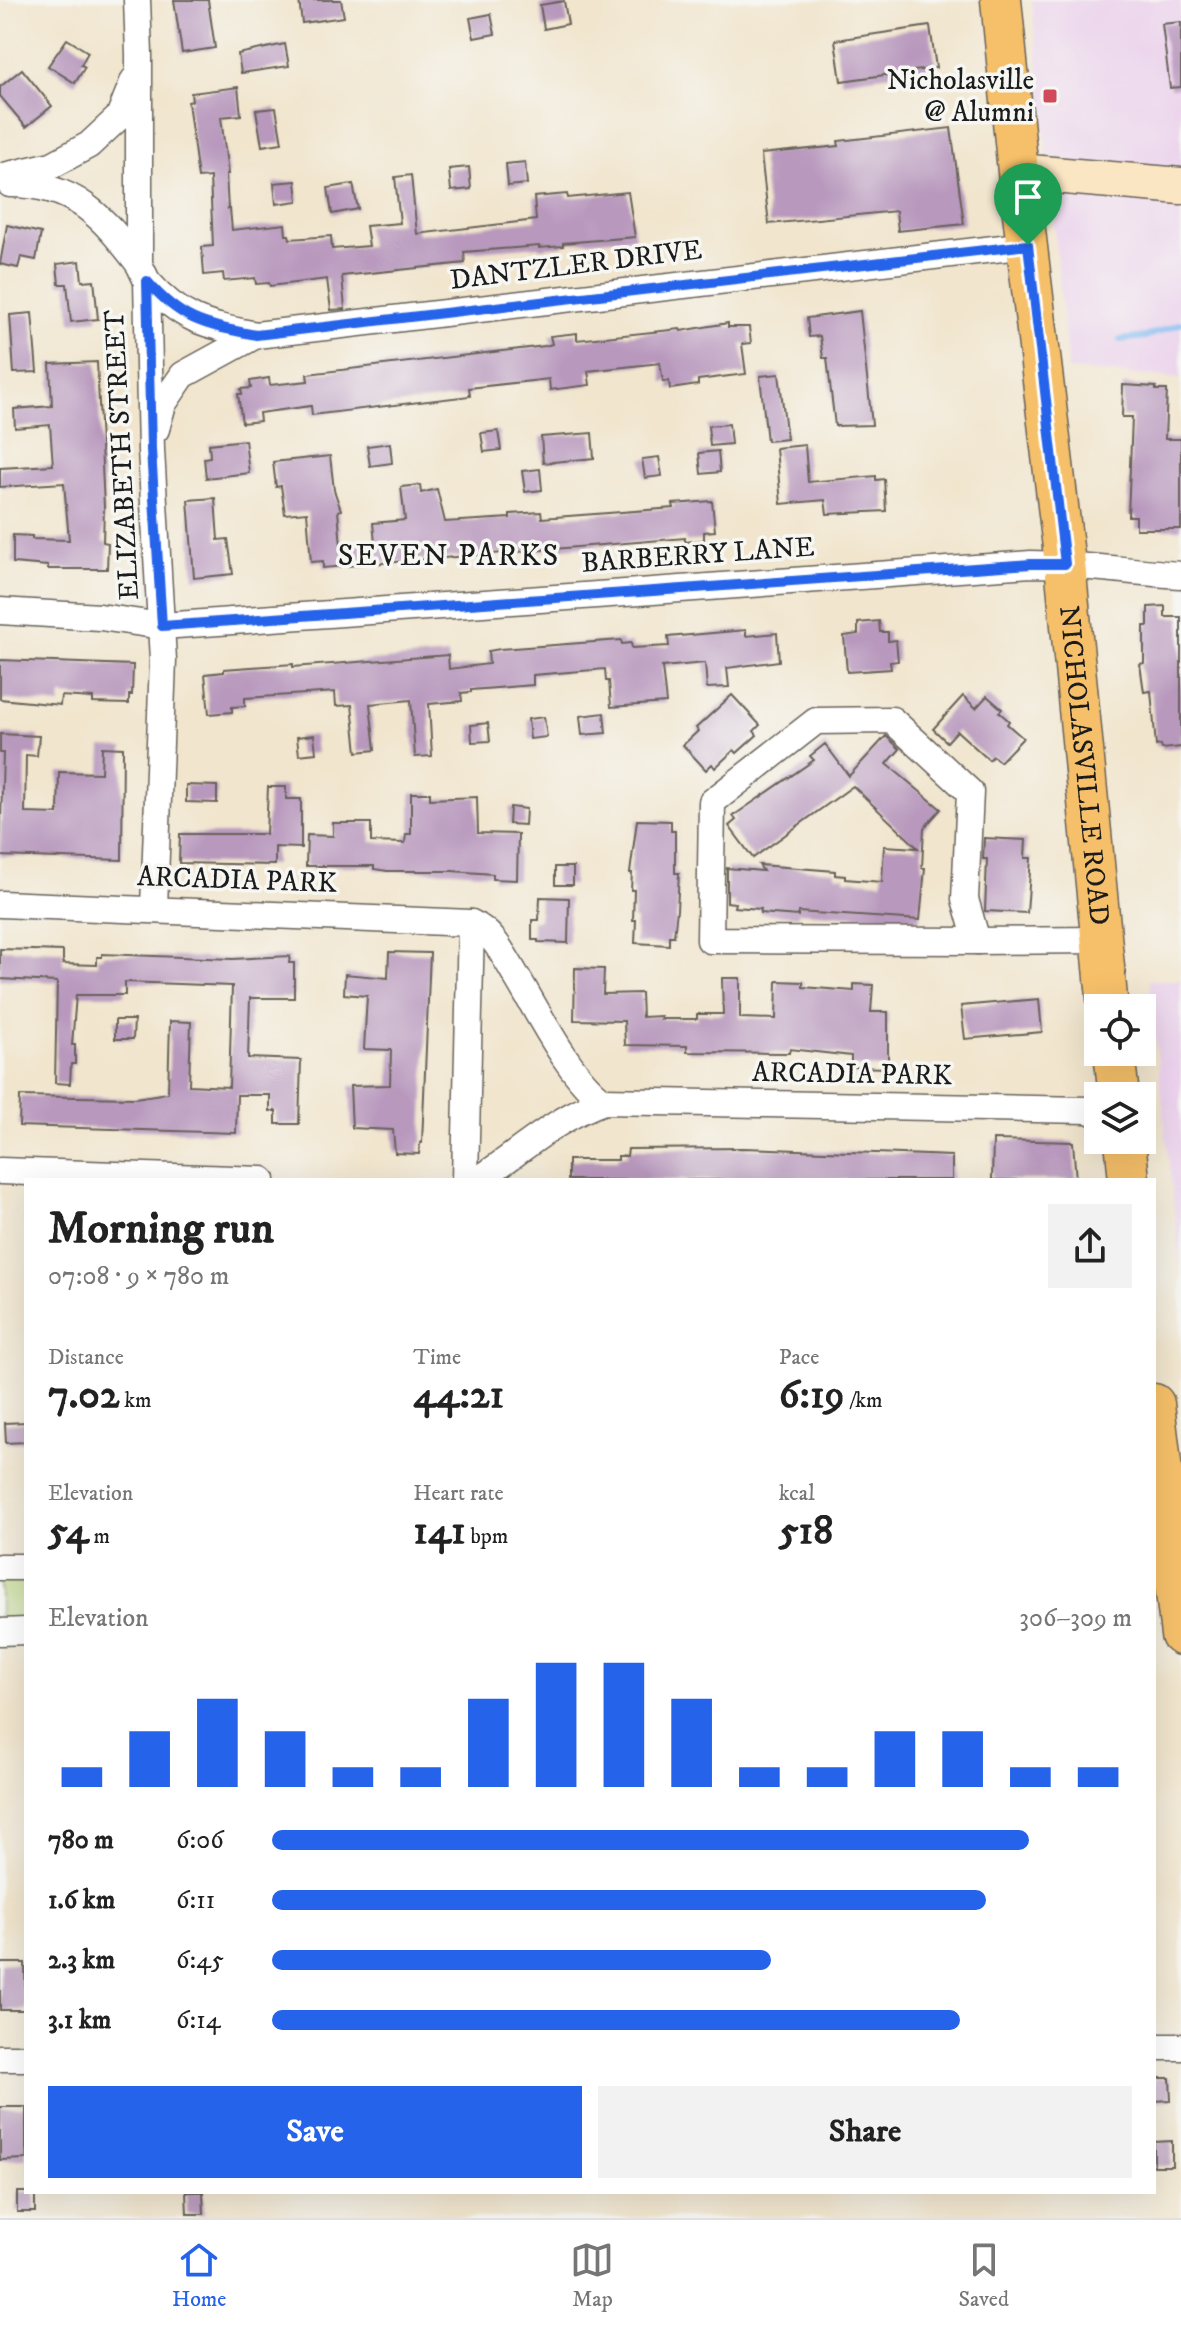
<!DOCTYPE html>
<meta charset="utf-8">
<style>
:root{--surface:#fff;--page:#f2f2f2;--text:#222;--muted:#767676;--line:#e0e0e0;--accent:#2563eb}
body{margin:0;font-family:"IM FELL DW Pica",serif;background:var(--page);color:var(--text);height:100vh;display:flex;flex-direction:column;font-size:30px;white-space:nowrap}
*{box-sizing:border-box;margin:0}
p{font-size:26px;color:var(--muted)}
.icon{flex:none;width:44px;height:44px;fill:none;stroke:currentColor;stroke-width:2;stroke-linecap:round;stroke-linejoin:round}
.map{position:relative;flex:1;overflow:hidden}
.details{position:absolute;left:24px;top:1178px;width:1132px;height:1016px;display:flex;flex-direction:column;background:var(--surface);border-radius:0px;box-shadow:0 8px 32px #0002}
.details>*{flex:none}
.tools{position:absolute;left:1084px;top:994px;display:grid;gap:16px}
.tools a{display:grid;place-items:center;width:72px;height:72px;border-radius:0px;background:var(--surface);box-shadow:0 8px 32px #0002;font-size:40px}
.pin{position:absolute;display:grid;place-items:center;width:68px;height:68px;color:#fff;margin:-82px -34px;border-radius:50% 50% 50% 0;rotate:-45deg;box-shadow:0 0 8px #0007}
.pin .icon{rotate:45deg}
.round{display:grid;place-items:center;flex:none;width:84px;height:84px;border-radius:0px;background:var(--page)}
.summary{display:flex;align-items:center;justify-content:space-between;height:136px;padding:0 24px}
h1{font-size:44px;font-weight:700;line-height:60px}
.stats{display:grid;grid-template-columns:repeat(3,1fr);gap:12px;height:136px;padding:8px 24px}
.stats div{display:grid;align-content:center}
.stats b{font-size:40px;font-weight:700}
.stats small{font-size:22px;font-weight:400}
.stats p{font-size:22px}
.chart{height:224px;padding:16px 24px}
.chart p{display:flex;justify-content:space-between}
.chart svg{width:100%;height:144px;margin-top:8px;stroke:var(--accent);stroke-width:6}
.cta{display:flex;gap:16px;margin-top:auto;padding:16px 24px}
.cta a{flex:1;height:92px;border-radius:0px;background:var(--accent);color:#fff;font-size:32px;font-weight:700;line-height:92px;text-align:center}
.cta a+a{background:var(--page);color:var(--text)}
ul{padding:0 24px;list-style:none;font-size:26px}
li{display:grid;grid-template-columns:128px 96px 1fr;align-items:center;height:60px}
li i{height:20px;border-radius:10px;background:var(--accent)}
.dock{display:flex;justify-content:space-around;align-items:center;height:112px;border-top:2px solid var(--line);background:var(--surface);font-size:22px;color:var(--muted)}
.dock a{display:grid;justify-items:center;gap:4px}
.dock .selected{color:var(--accent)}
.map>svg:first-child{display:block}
</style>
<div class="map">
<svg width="1181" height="2218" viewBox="0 0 1181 2218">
<rect width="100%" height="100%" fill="#f6f6f2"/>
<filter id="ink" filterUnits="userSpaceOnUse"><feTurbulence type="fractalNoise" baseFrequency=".0125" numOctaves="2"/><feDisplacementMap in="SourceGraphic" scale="16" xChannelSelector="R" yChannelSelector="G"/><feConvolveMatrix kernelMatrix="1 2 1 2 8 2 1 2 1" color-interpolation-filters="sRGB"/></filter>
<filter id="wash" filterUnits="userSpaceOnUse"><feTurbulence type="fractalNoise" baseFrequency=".006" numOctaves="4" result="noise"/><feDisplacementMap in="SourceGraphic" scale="32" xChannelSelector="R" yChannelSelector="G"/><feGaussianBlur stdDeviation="1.8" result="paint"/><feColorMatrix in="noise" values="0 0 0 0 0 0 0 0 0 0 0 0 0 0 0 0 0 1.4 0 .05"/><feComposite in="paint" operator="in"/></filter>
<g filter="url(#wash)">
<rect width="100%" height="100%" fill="#f1e5cd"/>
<g fill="#ebd1ec">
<path d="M 1032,0 L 1181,0 L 1181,378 L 1068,370 Z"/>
<path d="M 1149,980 L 1181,980 L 1181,1274 Z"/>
</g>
<rect fill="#b7d47b" stroke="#6a784c" stroke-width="2" x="0" y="1578" width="26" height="45"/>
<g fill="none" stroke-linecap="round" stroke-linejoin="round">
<path stroke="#7fbaf1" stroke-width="6" d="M 1120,340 L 1145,337 L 1181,323"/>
</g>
<g id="blocks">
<g fill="#b898bd">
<path d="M 174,0 L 208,0 L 215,48 L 182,53 Z"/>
<path d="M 299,0 L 341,0 L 344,17 L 302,23 Z"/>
<path d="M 564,1 L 568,24 L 544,29 L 540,5 Z"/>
<path d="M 491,14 L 495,34 L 474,38 L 470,18 Z"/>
<path d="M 1181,22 L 1181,87 L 1170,88 L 1162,24 Z"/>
<path d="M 930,26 L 936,68 L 841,81 L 835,40 Z"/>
<path d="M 67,39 L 88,52 L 81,65 L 85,67 L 75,83 L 48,66 Z"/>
<path d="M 285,44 L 289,66 L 241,73 L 238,54 Z"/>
<path d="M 22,69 L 52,106 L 26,127 L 0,96 L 0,87 Z"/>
<path d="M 238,87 L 241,115 L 221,117 L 228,174 L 226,174 L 228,209 L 230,209 L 232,230 L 285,224 L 286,235 L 289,235 L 290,239 L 331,236 L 332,249 L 369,246 L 366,226 L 400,223 L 395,177 L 411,175 L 417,234 L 536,220 L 534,197 L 567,194 L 568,198 L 628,192 L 635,237 L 563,243 L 563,246 L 539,248 L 539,246 L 464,252 L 465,263 L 342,276 L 345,309 L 331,310 L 327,279 L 270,286 L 269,283 L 256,284 L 255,278 L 224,281 L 223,273 L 204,275 L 202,247 L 213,246 L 210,177 L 198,178 L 188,102 L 192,101 L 191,93 Z"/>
<path d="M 276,108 L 282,143 L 262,146 L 256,110 Z"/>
<path d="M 951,128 L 964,224 L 898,231 L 896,211 L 769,224 L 761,154 L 839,146 L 838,141 Z"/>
<path d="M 525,162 L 527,184 L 508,186 L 506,164 Z"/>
<path d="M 469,167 L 471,189 L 451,191 L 449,169 Z"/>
<path d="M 296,181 L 298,201 L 276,204 L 274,183 Z"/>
<path d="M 353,184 L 358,209 L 332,214 L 328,188 Z"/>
<path d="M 7,225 L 41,233 L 36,260 L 21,257 L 18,268 L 0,264 Z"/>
<path d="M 80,261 L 82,281 L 94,280 L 98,319 L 71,322 L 67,284 L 59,284 L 57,264 Z"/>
<path d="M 860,311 L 872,425 L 835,426 L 827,358 L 823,358 L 820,336 L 809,337 L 807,318 Z"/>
<path d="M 32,313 L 37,372 L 14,373 L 10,315 Z"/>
<path d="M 728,323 L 728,327 L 749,327 L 751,343 L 742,344 L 746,374 L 698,380 L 698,385 L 670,389 L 669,381 L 663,382 L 660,363 L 588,371 L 590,385 L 550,390 L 549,379 L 469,388 L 470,396 L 312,415 L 311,406 L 259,413 L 260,421 L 242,423 L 238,394 L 242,394 L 241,389 L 251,388 L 250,381 L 269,378 L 270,385 L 308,381 L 307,374 L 545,346 L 552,344 L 550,336 L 577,333 L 577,340 L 680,329 L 681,331 Z"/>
<path d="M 97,362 L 104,507 L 103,542 L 108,543 L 107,569 L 48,569 L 48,566 L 13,563 L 13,535 L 32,536 L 32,539 L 69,540 L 64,483 L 0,487 L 0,468 L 53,465 L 50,425 L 15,428 L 14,409 L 52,406 L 50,364 Z"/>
<path d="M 779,374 L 787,439 L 767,441 L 760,376 Z"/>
<path d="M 1123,385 L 1156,387 L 1156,390 L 1167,390 L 1165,439 L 1181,439 L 1181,529 L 1136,529 L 1136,516 L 1128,516 L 1132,417 L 1122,417 Z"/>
<path d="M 729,424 L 731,444 L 710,446 L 708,426 Z"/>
<path d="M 498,431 L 501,450 L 484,452 L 481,433 Z"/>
<path d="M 592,433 L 594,458 L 543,463 L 541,437 Z"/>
<path d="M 245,440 L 249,473 L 206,478 L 204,458 L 210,457 L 209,444 Z"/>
<path d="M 390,443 L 392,463 L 370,466 L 367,446 Z"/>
<path d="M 805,445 L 808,482 L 876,476 L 876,480 L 884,479 L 886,511 L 827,514 L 825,500 L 781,504 L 776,448 Z"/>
<path d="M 718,451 L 720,472 L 701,474 L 699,453 Z"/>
<path d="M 330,456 L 334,490 L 341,510 L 338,511 L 341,546 L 375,543 L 373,523 L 405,520 L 401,487 L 420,485 L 421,493 L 437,489 L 445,522 L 510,518 L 510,514 L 541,512 L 542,518 L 674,508 L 673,504 L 712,501 L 715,531 L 704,532 L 704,540 L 685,542 L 685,538 L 323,568 L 323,561 L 311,562 L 307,512 L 285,514 L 281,486 L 276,487 L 273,462 Z"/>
<path d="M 659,457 L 662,476 L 645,478 L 642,459 Z"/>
<path d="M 540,469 L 542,490 L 525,492 L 522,471 Z"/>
<path d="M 215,498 L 218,540 L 228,539 L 233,574 L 194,578 L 188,500 Z"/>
<path d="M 1165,606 L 1165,617 L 1181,617 L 1181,747 L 1162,749 L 1161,745 L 1156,746 L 1151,691 L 1144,692 L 1140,664 L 1144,663 L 1144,626 L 1148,626 L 1148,607 Z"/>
<path d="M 879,621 L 880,632 L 888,632 L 888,641 L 896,640 L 898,661 L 890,662 L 891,669 L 847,672 L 844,636 L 858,634 L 858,623 Z"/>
<path d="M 746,630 L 746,636 L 777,633 L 779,661 L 727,668 L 729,687 L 707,688 L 705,663 L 662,667 L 666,703 L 611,707 L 609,681 L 606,681 L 605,669 L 533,675 L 533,685 L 471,690 L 471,692 L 461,693 L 462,701 L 429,704 L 432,756 L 415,757 L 411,700 L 370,704 L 375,750 L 357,752 L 352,705 L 336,706 L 335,692 L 245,698 L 245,706 L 232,707 L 232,712 L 209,714 L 205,674 L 224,672 L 224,669 L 293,664 L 293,667 L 448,655 L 449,669 L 489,664 L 488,651 L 500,649 L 621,640 L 622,644 L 631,643 L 632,648 L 669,646 L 668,637 Z"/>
<path d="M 0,660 L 133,665 L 132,695 L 129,695 L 129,704 L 93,703 L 93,698 L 61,696 L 60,705 L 0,699 Z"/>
<path d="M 732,695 L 760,725 L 754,731 L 757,735 L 737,753 L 734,750 L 715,768 L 712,764 L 706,770 L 683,745 L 698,731 L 696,728 Z"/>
<path d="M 963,696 L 976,708 L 987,696 L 1002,709 L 999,712 L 1009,721 L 1007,724 L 1023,738 L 1000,762 L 993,756 L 989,760 L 957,731 L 947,742 L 933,729 Z"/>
<path d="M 604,713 L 606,733 L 582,735 L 580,716 Z"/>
<path d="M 544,717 L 547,737 L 530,739 L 528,719 Z"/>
<path d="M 488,723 L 490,741 L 472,742 L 471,725 Z"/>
<path d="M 0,734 L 39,736 L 37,756 L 26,755 L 25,813 L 58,814 L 59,772 L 101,773 L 102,747 L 123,748 L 122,860 L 0,856 L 3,753 L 0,753 Z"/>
<path d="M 314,735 L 316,753 L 299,755 L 297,737 Z"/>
<path d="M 886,736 L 900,749 L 887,764 L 941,809 L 924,828 L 922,868 L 925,868 L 920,920 L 798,912 L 798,916 L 760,913 L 761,909 L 734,907 L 735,903 L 727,902 L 727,868 L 763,871 L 759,865 L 835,871 L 835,875 L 845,876 L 845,879 L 882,882 L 884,846 L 918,848 L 853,786 L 753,858 L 729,826 L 736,820 L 733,816 L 814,760 L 810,756 L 825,744 L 849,776 Z"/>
<path d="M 186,785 L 217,786 L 217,803 L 186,802 Z"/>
<path d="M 268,787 L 286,787 L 286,799 L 301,799 L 301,848 L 275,847 L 275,865 L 179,863 L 180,834 L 266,834 Z"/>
<path d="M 411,793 L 430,793 L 430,799 L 477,797 L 478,833 L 518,834 L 517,880 L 493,879 L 493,874 L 452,871 L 387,871 L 374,869 L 374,866 L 306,866 L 307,835 L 333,836 L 333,823 L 371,823 L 371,842 L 405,843 L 406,834 L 411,834 Z"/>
<path d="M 510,807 L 526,809 L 525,825 L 509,824 Z"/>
<path d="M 637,820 L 671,821 L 671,831 L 675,831 L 675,873 L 679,873 L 677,910 L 674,936 L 669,936 L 669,945 L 635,943 L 636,920 L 633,920 L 634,890 L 631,890 L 632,873 L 630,873 Z"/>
<path d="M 984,838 L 1026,840 L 1025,858 L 1031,858 L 1027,913 L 985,911 L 987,859 L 983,859 Z"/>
<rect x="555" y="867" width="18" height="18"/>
<path d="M 540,897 L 569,898 L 568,943 L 538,942 L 538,940 L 532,940 L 532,920 L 539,920 Z"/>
<path d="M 0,949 L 63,951 L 63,964 L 97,965 L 97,957 L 102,957 L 102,954 L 233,959 L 290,956 L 289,963 L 294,963 L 294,998 L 250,998 L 248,1058 L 301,1060 L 299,1124 L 276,1124 L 276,1111 L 270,1111 L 270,1095 L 237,1095 L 236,1133 L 19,1126 L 20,1096 L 135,1098 L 168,1093 L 170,1021 L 191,1022 L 189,1085 L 229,1087 L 232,986 L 125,982 L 125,995 L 76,995 L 72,1045 L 75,1045 L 75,1064 L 71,1064 L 70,1084 L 55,1083 L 57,982 L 0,979 Z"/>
<path d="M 389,952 L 430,953 L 422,1143 L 420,1143 L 419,1154 L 395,1153 L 393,1130 L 352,1128 L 350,1086 L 390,1085 L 391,1050 L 364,1049 L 367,996 L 344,994 L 345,974 L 388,978 Z"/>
<path d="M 575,968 L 604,969 L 603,994 L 641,993 L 642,1017 L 661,1016 L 661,1019 L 697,1019 L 697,1014 L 723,1014 L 722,978 L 740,978 L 740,1018 L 776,1019 L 777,981 L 803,982 L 803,987 L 854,991 L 854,984 L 873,985 L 871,1012 L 888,1012 L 888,1068 L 851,1067 L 851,1056 L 790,1049 L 789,1053 L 687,1052 L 687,1046 L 625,1045 L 624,1021 L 574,1020 Z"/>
<path d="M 1039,999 L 1042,1032 L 965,1039 L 961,1006 Z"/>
<path d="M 115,1020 L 134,1020 L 133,1039 L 115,1039 Z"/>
<path d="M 993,1140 L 1073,1142 L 1076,1180 L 992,1180 Z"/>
<path d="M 744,1148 L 952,1156 L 952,1180 L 568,1180 L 568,1160 L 618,1160 L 618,1156 L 627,1156 L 628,1149 Z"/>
<path d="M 26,1422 L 26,1442 L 6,1443 L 5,1423 Z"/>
<path d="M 0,1963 L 25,1963 L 26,2010 L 0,2010 Z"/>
<path d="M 1154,2078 L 1170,2078 L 1171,2100 L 1154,2101 Z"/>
<path d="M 0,2107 L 26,2107 L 26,2159 L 0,2160 Z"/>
<path d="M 1172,2141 L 1172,2166 L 1154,2166 L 1154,2142 Z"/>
<rect x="17" y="2192" width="18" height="20"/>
<path d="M 186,2192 L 203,2192 L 204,2214 L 187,2214 Z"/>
</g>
</g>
</g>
<g filter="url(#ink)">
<use href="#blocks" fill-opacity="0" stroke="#67625a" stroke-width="2"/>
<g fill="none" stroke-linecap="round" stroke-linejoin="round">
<g stroke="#67625a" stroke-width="29">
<g id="minor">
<path d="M 137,0 L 139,54 L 139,264 L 147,281 L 151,450 L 163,660 L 154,908"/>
<path d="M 0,177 L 52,165 L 89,145 L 119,117 L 134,80"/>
<path d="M 10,184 C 75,184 102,216 139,264"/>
<path d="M 147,281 C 182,321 206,325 256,335 L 1028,245"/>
<path d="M 156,429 L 163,404 L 183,375 L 256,335"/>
<path d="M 0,611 L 100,617 L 162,626 L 1031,564 C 1081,564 1131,572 1181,575"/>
<path d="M 892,720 L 970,792 L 965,899 L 977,941 L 710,940 L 712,802 L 816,721 Z"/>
<path d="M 0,904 L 471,923 C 493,932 503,954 515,974 C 538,1011 569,1077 604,1101"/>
<path d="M 977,941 L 1100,940"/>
<path d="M 0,1171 L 262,1180"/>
<path d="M 465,1180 L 471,923"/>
<path d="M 478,1180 C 519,1153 557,1117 604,1101 L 1088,1110 L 1098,1114"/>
<path d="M 0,1567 L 26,1567"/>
<path d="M 0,1632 L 26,1631"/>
<path d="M 1154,2047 L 1181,2047"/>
<path d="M 0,2058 L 26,2058"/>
</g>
</g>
<g stroke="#67625a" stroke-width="39">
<path id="secondary" d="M 1018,172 L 1181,186"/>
</g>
<g stroke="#67625a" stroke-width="43">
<g id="primary">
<path id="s1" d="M 1001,0 L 1018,172 L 1065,564 L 1108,1008"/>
<path d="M 1114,1052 L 1119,1096"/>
<path d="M 1125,1140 L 1129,1180"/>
<path d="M 1154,1404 L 1181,1635"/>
</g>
</g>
<use href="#minor" stroke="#fff" stroke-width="26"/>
<use href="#secondary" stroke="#fbe6c4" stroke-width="36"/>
<use href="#primary" stroke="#f6c06b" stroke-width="40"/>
</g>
</g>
<g fill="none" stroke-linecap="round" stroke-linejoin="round" filter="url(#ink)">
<g stroke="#fff" stroke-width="16">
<path id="route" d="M 1028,245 L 1065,564 L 1031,564 L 162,626 L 151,450 L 147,281 C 182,322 206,325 256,335 Z"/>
</g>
<use href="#route" stroke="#2563eb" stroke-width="10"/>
</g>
<rect fill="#d1495b" stroke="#f6f6f2" stroke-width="3" x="1042" y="88" width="16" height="16" rx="4"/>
<g text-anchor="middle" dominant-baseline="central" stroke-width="7" stroke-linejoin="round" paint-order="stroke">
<g font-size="28" fill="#1c1c1c" stroke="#f6f6f2" text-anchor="end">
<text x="1034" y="80">Nicholasville<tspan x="1034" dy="32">@ Alumni</tspan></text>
</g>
<g font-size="28" fill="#1c1c1c" stroke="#f6f6f2">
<text transform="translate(576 265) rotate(-7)">DANTZLER DRIVE</text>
<text transform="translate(122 455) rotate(-93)">ELIZABETH STREET</text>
<text transform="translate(698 555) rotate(-4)">BARBERRY LANE</text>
<text stroke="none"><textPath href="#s1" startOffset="770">NICHOLASVILLE ROAD</textPath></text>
<text transform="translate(237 880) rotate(2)">ARCADIA PARK</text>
<text transform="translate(852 1074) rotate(1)">ARCADIA PARK</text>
</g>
<g font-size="30" letter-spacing="2" fill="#1c1c1c" stroke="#f6f6f2">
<text x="449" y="556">SEVEN PARKS</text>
</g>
</g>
</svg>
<div class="tools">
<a><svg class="icon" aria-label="locate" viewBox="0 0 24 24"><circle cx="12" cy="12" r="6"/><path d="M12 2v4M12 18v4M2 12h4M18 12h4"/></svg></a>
<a><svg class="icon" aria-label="layers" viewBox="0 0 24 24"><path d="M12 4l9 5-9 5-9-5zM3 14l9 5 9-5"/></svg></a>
</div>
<div class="pin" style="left:1028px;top:245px;background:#1e9e55"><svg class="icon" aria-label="arrive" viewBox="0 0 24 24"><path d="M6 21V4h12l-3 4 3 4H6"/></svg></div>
<section class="details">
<div class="summary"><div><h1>Morning run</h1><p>07:08 · 9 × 780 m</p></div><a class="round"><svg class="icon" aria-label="share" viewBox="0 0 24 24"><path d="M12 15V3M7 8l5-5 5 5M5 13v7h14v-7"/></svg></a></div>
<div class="stats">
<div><p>Distance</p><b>7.02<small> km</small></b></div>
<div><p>Time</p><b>44:21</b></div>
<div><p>Pace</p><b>6:19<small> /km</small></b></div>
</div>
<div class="stats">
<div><p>Elevation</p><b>54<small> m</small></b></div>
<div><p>Heart rate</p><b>141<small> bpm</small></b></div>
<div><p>kcal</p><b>518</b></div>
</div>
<div class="chart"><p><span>Elevation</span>306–309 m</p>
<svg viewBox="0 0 160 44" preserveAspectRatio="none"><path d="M5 44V38M15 44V27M25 44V17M35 44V27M45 44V38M55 44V38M65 44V17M75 44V6M85 44V6M95 44V17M105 44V38M115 44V38M125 44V27M135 44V27M145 44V38M155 44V38"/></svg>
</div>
<ul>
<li><b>780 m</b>6:06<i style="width:88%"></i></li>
<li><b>1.6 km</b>6:11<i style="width:83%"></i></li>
<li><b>2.3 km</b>6:45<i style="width:58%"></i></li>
<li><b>3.1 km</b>6:14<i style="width:80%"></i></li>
</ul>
<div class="cta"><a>Save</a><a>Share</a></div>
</section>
</div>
<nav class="dock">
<a class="selected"><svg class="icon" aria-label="home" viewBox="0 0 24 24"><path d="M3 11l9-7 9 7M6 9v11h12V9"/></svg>Home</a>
<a><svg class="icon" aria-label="map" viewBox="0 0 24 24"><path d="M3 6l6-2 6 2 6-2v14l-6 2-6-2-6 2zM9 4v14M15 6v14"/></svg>Map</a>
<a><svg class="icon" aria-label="saved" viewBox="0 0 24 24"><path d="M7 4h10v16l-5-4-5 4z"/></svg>Saved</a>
</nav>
